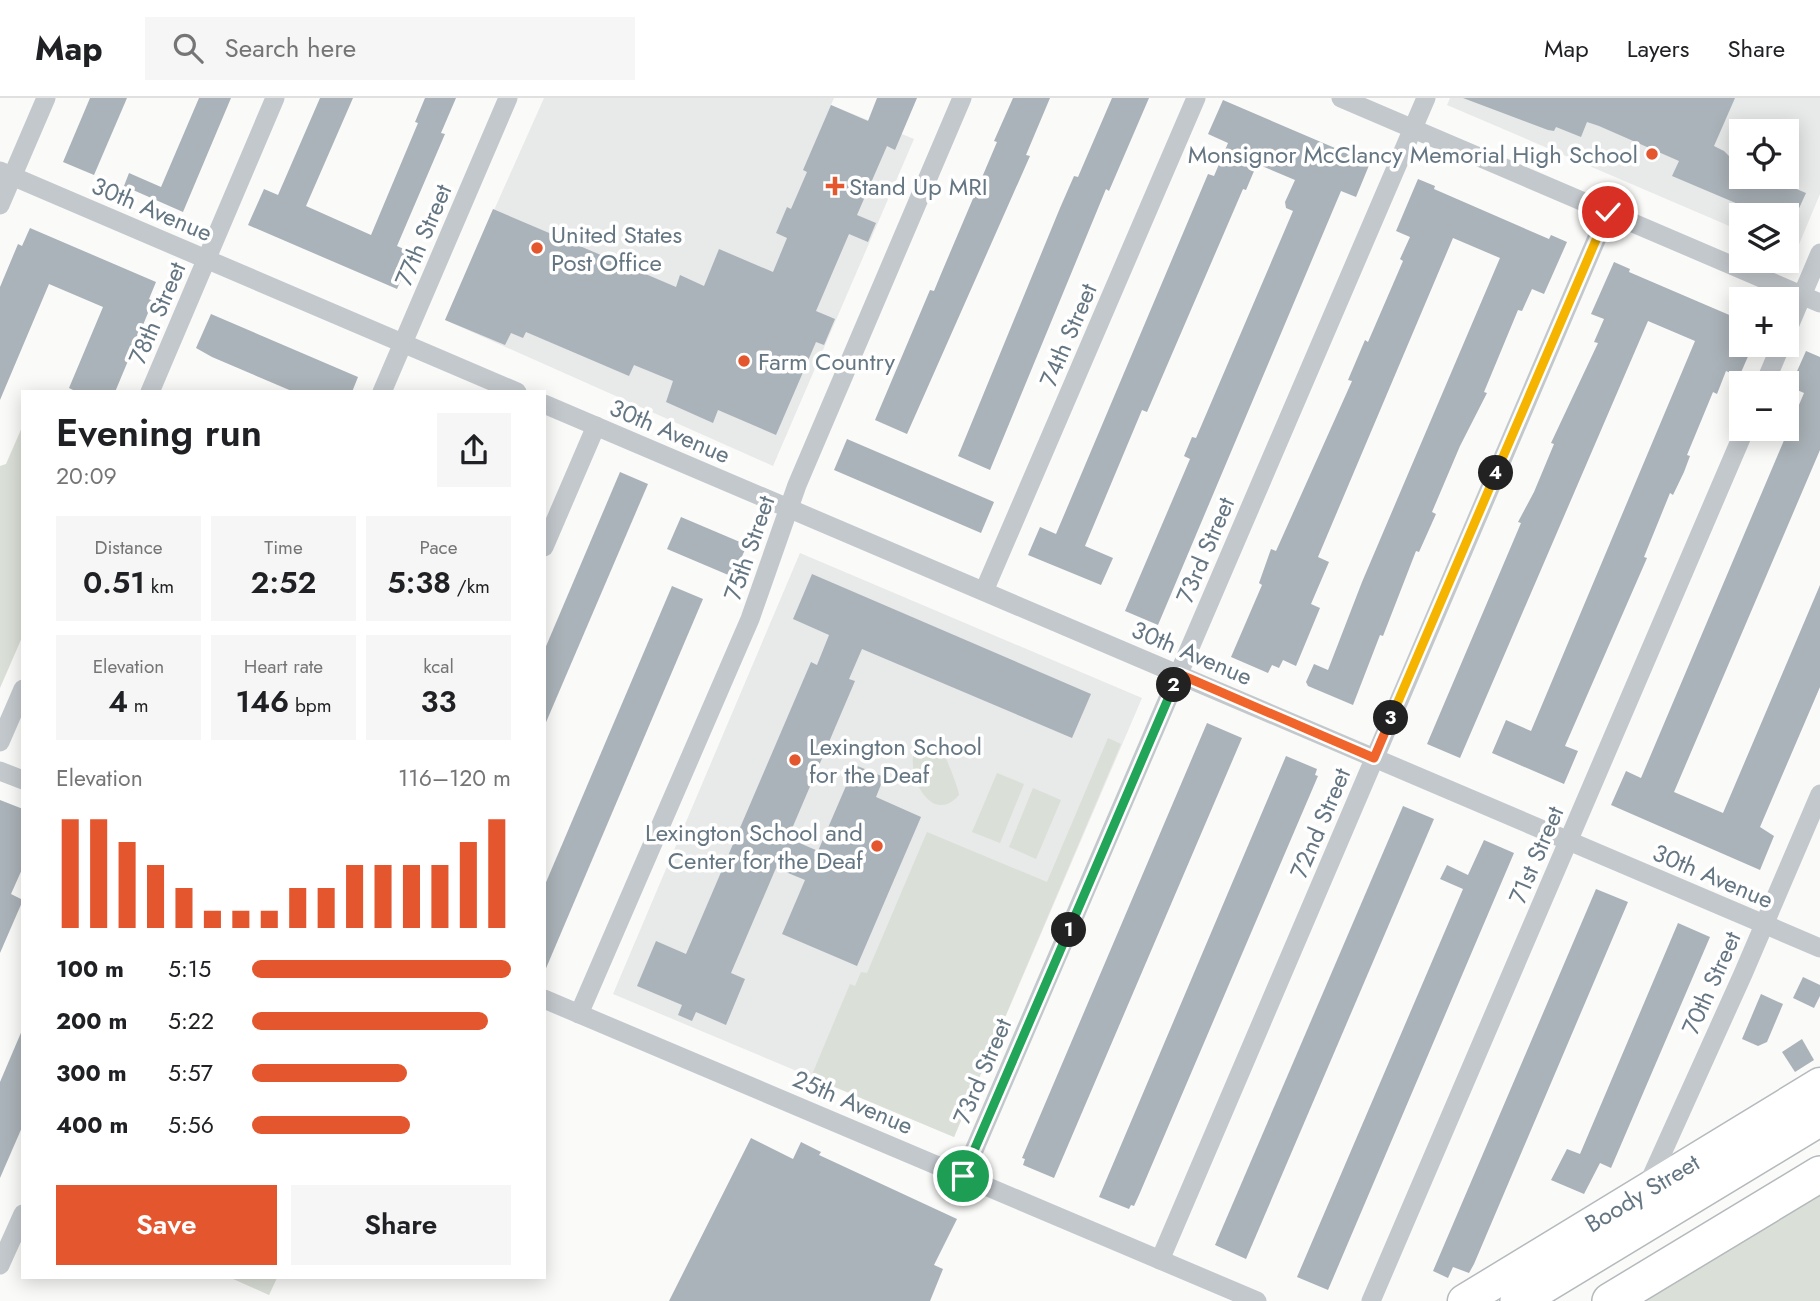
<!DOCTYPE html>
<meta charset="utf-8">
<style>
:root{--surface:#fff;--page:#f6f6f6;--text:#202124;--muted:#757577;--line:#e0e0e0;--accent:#e4572e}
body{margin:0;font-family:Jost,sans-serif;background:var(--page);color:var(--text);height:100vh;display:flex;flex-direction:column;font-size:26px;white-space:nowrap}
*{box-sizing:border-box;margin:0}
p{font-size:23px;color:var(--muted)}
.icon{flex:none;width:38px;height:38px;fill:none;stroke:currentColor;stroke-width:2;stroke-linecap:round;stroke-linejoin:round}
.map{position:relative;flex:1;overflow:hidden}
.panel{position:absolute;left:21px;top:292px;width:525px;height:889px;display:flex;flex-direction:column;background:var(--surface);border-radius:0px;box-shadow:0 4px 18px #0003}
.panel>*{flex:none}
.tools{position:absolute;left:1729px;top:21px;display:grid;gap:14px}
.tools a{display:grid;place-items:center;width:70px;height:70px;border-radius:0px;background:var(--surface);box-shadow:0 4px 18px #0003;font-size:35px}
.pin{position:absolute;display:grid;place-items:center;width:60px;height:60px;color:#fff;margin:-30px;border:4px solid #fff;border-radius:50%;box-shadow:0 2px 7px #0007}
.km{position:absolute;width:35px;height:35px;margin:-18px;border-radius:50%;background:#222;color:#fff;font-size:19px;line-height:35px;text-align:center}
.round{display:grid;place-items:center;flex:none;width:74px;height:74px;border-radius:0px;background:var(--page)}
.headline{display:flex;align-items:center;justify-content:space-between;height:119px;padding:0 35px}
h1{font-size:38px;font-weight:600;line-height:52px}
.figures{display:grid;grid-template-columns:repeat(3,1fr);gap:10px;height:119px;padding:7px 35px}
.figures div{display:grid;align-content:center;border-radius:0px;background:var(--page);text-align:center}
.figures b{font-size:30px;font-weight:600}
.figures small{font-size:19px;font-weight:400}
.figures p{font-size:19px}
.chart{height:196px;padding:14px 35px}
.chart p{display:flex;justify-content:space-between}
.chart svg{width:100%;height:126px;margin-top:7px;stroke:var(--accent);stroke-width:6}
.button{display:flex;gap:14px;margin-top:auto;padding:14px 35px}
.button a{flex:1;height:80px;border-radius:0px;background:var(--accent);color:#fff;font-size:28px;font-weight:600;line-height:80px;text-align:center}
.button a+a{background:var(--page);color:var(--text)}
ul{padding:0 35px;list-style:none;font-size:23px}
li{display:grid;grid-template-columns:112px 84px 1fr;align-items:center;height:52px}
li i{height:18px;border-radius:9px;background:var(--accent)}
header{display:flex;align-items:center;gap:42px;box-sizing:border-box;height:98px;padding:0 35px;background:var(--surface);border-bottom:2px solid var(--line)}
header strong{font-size:33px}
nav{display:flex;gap:38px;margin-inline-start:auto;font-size:24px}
.search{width:490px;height:63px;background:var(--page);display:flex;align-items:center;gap:18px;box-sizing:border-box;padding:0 24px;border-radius:0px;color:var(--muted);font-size:26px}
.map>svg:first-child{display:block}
</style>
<header>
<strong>Map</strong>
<div class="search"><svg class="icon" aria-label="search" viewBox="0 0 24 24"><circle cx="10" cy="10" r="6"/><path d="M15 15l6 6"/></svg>Search here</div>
<nav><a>Map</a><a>Layers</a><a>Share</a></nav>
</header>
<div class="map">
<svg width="1820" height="1203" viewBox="0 0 1820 1203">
<rect width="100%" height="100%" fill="#fafaf8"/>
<g fill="#e8e9e9" fill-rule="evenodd">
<path d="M 544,0 L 834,0 L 831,7 L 914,41 L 773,368 L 445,222 Z"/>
<path d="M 1450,0 L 1820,0 L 1820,96 L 1795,156 L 1787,152 L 1787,117 L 1741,117 L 1741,133 L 1447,7 ZM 1741,33 L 1787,33 L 1787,79 L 1741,79 Z"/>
<path d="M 800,455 L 1142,600 L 954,1039 L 613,896 Z"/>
</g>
<g fill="#dadfd7">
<path d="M 23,327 L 23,537 L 0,590 L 0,368 L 6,366 Z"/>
<path d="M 1108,640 L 1121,646 L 954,1039 L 811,979 L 850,886 L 855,888 L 861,874 L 867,875 L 927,734 L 1047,784 Z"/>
<path d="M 924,643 L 941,650 C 946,659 958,689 959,697 C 931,729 905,676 915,650 Z"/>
<path d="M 997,675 L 1024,686 L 1000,745 L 972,734 Z"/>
<path d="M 1033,690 L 1061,702 L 1036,761 L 1009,749 Z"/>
<path d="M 1820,1091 L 1820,1203 L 1636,1203 Z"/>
<path d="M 231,1180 L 277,1180 L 269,1197 Z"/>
</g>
<g fill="#aab3b9">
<path d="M 90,0 L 127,0 L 94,77 L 63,64 Z"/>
<path d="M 199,0 L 231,0 L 183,114 L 124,88 L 129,75 L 161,89 Z"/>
<path d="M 320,0 L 353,0 L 306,108 L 371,137 L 418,25 L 415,24 L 425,0 L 456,0 L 441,35 L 445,36 L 397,148 L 413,155 L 397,191 L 248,127 L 264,91 L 278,97 Z"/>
<path d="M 877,0 L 917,0 L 895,52 L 887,48 L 857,117 L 876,125 L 868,144 L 849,136 L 816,213 L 835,221 L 824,247 L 816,244 L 776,337 L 718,312 L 713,325 L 666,304 L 673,283 L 634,267 L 629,278 L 526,234 L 523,240 L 511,235 L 505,247 L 445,222 L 493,111 L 676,189 L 680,177 L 704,188 L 719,151 L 773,174 L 787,140 L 776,135 L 787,109 L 791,111 L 807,74 L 803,72 L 831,7 L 868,23 Z"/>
<path d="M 1013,0 L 1050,0 L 1026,57 L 1030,58 L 907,336 L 875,322 L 930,192 L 934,193 L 941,176 L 997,44 L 994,43 Z"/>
<path d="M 1112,0 L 1149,0 L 1109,93 L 1106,91 L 990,372 L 958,358 L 1060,110 L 1074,78 L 1078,79 Z"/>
<path d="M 1463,0 L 1735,0 L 1714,48 L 1724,53 L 1741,70 L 1741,79 L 1782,79 L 1780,84 L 1806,95 L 1796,117 L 1764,117 L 1672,78 L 1679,63 L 1599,28 L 1587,24 L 1581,39 L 1556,29 L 1554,33 L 1548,32 Z"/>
<path d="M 1223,2 L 1370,65 L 1356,99 L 1341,93 L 1158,527 L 1125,513 L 1190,361 L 1184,358 L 1192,339 L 1196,340 L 1293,113 L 1286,110 L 1285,104 L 1295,82 L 1257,66 L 1246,92 L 1243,91 L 1147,314 L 1142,312 L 1085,448 L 1113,460 L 1101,487 L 1028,457 L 1040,429 L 1056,436 L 1208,76 L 1214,78 L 1228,45 L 1208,36 Z"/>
<path d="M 1418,81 L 1435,88 L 1434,91 L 1549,141 L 1551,137 L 1567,144 L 1544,196 L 1532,191 L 1522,213 L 1518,212 L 1484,294 L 1487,295 L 1460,348 L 1432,414 L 1436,416 L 1419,454 L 1416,453 L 1383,538 L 1380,537 L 1353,607 L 1308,588 L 1306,584 L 1314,566 L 1328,572 L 1362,484 L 1500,160 L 1453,140 L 1318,459 L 1329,464 L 1311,506 L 1320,510 L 1296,568 L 1283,562 L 1279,570 L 1272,567 L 1268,575 L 1231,559 L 1262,487 L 1259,485 L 1271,451 L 1276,453 L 1352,283 L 1348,282 L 1365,242 L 1368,244 L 1403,163 L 1400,161 L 1410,139 L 1396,133 Z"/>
<path d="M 30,130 L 156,184 L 149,201 L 153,203 L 115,294 L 77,294 L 69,290 L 103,209 L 49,186 L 0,302 L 0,189 L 18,146 L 22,148 Z"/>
<path d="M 1614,164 L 1630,171 L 1629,174 L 1741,222 L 1741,247 L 1753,247 L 1739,279 L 1726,273 L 1717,296 L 1713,294 L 1687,357 L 1690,358 L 1684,374 L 1673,397 L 1670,395 L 1644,459 L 1647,460 L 1565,648 L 1578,653 L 1564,686 L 1492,655 L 1506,622 L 1531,633 L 1695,243 L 1648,223 L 1460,660 L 1427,646 L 1521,425 L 1518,424 L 1534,394 L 1554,346 L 1551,345 L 1598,245 L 1594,244 L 1604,221 L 1591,216 Z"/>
<path d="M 211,216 L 358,279 L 352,294 L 294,294 L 212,259 L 196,250 Z"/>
<path d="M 1806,253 L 1820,259 L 1820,352 L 1674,694 L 1723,715 L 1820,487 L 1820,589 L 1760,729 L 1774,738 L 1760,772 L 1611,707 L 1626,673 L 1641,680 L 1804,295 L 1790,289 Z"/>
<path d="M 847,341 L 994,404 L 981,435 L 834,372 Z"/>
<path d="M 620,374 L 648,386 L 544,629 L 544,553 Z"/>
<path d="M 681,419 L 747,447 L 733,479 L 667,451 Z"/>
<path d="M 812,476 L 1091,596 L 1072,640 L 862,551 L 849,581 L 855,583 L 788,740 L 818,753 L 855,667 L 884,679 L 876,699 L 921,719 L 857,868 L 782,836 L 805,782 L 776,770 L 731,875 L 745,881 L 726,927 L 696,914 L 692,923 L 678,917 L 682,907 L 637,888 L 656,843 L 686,856 L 811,564 L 817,567 L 829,537 L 793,521 Z"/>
<path d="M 672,488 L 703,501 L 544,875 L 544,789 Z"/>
<path d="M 1207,625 L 1242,640 L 1054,1080 L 1023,1067 L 1025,1061 L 1022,1060 Z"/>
<path d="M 1286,658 L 1317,671 L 1315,677 L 1318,678 L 1139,1097 L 1134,1108 L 1131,1107 L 1129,1111 L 1099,1099 Z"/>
<path d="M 0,702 L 23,711 L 23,769 L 11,796 L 23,802 L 0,855 Z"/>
<path d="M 1403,708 L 1434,721 L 1246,1161 L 1215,1147 Z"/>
<path d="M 1484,742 L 1514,755 L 1328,1192 L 1297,1179 L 1463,791 L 1440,781 L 1447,767 L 1468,777 Z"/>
<path d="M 1596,791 L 1628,804 L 1474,1166 L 1469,1175 L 1453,1169 L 1448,1180 L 1433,1173 Z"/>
<path d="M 1678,825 L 1710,839 L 1611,1070 L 1600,1065 L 1584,1096 L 1551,1082 L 1567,1051 L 1580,1056 Z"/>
<path d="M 1803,879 L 1820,887 L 1820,898 L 1814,910 L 1793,900 Z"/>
<path d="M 1761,896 L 1783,906 L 1767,944 L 1758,948 L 1742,941 Z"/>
<path d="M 23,930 L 23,1027 L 0,1080 L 0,984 Z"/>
<path d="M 1802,941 L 1814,962 L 1795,974 L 1782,954 Z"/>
<path d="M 751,1040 L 793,1061 L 801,1044 L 821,1054 L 819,1057 L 957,1121 L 934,1167 L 943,1171 L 930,1203 L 669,1203 Z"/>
</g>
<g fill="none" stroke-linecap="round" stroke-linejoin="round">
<g stroke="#b5babe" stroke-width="35">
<path id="primary" d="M 1464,1203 L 1820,986"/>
</g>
<g stroke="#b4b9bd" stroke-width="38">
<g id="motorway">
<path d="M 1518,1203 L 1820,1020"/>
<path d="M 1610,1203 L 1820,1076"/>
</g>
</g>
<g stroke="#c3c8cc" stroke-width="19">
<path d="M 1341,0 L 1820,205"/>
<path d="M 0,73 L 517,294"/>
<path d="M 0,107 L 46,0"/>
<path d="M 1787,233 L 1820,155"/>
<path d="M 1765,285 L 1781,247"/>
<path d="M 150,294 L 275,0"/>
<path d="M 382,294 L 508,0"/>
<path d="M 544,306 L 1820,850"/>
<path d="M 544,449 L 596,328"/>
<path d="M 984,493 L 1196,0"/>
<path d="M 0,644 L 23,591"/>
<path d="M 0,673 L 23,682"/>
<path d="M 544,901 L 1257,1203"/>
<path d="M 579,916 L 750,521 L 797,387 L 962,0"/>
<path d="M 963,1078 L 1426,0"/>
<path d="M 1645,1093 L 1743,876 L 1820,696"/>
<path d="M 1160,1162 L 1608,114"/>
<path d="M 0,1167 L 23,1116"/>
<path d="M 1371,1203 L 1745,331"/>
</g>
<use href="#primary" stroke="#fff" stroke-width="32"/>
<use href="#motorway" stroke="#fff" stroke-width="35"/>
</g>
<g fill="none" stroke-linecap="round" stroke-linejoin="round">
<g stroke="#fff" stroke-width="14">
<path id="split-1" d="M 963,1078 L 1069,832"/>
</g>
<g stroke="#fff" stroke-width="14">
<path id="split-2" d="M 1069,832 L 1174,587"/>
</g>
<g stroke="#fff" stroke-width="14">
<path id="split-3" d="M 1174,587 L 1179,576 L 1374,660 L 1391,620"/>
</g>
<g stroke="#fff" stroke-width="14">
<path id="split-4" d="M 1391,620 L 1496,375"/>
</g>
<g stroke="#fff" stroke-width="14">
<path id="split-5" d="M 1496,375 L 1608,114"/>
</g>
<use href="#split-1" stroke="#22a559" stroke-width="9"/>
<use href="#split-2" stroke="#22a559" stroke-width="9"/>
<use href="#split-3" stroke="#f0652b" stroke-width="9"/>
<use href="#split-4" stroke="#f5b400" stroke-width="9"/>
<use href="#split-5" stroke="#f5b400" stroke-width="9"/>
</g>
<g fill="#e4572e" stroke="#fff" stroke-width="2.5">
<circle cx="1652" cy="56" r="7"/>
<path d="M831.5 77.5h7v7h7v7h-7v7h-7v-7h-7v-7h7z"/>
<circle cx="537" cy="150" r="7"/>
<circle cx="744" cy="263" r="7"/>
<circle cx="795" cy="662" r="7"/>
<circle cx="877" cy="748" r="7"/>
</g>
<g text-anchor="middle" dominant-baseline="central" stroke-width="7" stroke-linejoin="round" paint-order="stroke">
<g font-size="24" fill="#657683" stroke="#fff" text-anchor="start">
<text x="1638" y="56" text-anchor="end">Monsignor McClancy Memorial High School</text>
<text x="849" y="88">Stand Up MRI</text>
<text x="551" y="136">United States<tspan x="551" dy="28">Post Office</tspan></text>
<text x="758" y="263">Farm Country</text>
<text x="809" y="648">Lexington School<tspan x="809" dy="28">for the Deaf</tspan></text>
<text x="863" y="734" text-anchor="end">Lexington School and<tspan x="863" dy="28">Center for the Deaf</tspan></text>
</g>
<g font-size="24" fill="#657683" stroke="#fff">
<text transform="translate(152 111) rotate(23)">30th Avenue</text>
<text transform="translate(423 137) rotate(-67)">77th Street</text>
<text transform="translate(157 215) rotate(-67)">78th Street</text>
<text transform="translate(1068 237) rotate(-67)">74th Street</text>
<text transform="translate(670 333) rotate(23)">30th Avenue</text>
<text transform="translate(749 450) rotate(-71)">75th Street</text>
<text transform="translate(1205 452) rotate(-67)">73rd Street</text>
<text transform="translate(1192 555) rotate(23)">30th Avenue</text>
<text transform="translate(1320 725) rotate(-67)">72nd Street</text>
<text transform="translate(1536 757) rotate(-67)">71st Street</text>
<text transform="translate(1713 778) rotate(23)">30th Avenue</text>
<text transform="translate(1711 885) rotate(-66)">70th Street</text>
<text transform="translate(982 973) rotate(-67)">73rd Street</text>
<text transform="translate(853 1004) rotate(23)">25th Avenue</text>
<text transform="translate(1642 1095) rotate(-31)">Boody Street</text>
</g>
</g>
</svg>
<div class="tools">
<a><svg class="icon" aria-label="locate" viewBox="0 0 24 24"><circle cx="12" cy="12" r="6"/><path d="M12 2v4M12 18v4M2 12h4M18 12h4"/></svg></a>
<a><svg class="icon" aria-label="layers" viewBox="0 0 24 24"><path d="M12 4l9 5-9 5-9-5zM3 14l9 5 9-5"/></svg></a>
<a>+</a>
<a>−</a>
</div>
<div class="pin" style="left:963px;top:1078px;background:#1e9e55"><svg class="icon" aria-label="arrive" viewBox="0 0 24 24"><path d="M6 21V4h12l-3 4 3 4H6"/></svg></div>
<div class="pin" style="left:1608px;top:114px;background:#d93025"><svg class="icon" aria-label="check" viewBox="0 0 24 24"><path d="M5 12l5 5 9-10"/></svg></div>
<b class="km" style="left:1069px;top:832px">1</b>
<b class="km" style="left:1174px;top:587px">2</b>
<b class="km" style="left:1391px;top:620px">3</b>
<b class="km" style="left:1496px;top:375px">4</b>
<section class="panel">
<div class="headline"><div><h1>Evening run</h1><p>20:09</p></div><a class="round"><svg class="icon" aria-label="share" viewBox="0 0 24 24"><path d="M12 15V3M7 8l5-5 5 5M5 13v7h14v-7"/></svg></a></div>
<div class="figures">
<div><p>Distance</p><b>0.51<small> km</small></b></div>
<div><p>Time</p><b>2:52</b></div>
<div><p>Pace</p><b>5:38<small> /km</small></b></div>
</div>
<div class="figures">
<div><p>Elevation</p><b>4<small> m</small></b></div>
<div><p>Heart rate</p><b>146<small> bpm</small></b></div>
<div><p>kcal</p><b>33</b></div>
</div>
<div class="chart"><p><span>Elevation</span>116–120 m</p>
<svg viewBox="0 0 160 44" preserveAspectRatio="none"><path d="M5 44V6M15 44V6M25 44V14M35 44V22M45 44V30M55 44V38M65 44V38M75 44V38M85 44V30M95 44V30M105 44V22M115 44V22M125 44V22M135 44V22M145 44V14M155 44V6"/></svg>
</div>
<ul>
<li><b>100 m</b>5:15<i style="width:100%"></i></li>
<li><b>200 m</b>5:22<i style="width:91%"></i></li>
<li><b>300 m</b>5:57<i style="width:60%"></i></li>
<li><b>400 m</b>5:56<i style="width:61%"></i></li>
</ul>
<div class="button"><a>Save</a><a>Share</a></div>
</section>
</div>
